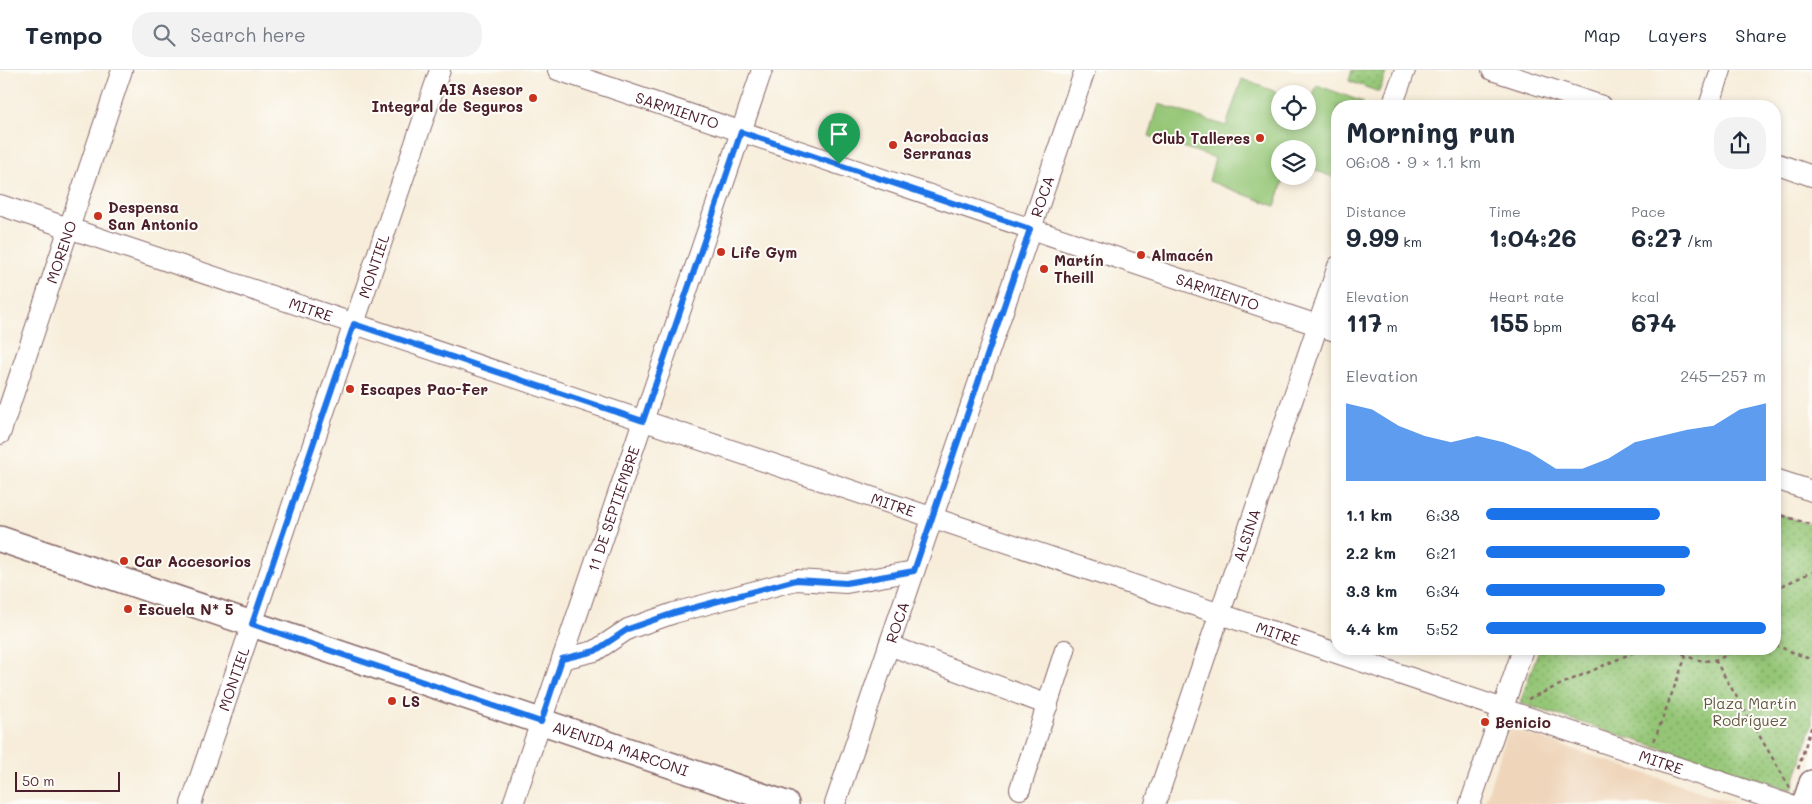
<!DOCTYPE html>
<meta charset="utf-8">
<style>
:root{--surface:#fff;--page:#f2f2f3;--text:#1f2937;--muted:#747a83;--line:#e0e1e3;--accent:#1a73e8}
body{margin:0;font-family:Mali,sans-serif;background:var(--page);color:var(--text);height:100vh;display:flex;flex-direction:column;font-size:19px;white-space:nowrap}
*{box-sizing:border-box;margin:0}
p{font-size:16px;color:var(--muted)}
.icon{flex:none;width:28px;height:28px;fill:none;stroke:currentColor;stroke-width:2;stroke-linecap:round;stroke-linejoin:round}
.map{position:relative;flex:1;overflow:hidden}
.panel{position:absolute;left:1331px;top:30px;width:450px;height:555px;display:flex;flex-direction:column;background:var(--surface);border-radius:20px;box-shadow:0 2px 8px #0003}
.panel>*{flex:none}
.fabs{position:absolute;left:1271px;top:15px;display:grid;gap:10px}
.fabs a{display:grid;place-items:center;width:45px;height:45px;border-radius:50%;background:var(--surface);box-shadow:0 2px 8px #0003;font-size:25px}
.scale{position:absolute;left:15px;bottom:12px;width:105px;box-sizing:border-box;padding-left:5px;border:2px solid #4a1f2b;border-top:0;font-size:14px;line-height:18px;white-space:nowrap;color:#4a1f2b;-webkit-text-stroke:4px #fdfcf7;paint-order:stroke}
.pin{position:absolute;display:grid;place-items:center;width:42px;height:42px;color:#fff;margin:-51px -21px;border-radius:50% 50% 50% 0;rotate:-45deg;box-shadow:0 0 5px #0007}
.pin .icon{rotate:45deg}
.round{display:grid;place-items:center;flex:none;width:52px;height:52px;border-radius:20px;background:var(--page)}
.head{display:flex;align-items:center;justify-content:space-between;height:85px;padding:0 15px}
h1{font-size:28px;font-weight:800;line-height:38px}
.stats{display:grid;grid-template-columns:repeat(3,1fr);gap:8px;height:85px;padding:5px 15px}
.stats div{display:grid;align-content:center}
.stats b{font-size:25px;font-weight:800}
.stats small{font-size:14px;font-weight:400}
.stats p{font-size:14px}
.chart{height:140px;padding:10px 15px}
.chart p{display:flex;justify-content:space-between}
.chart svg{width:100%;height:90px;margin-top:5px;fill:var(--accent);opacity:.7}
ul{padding:0 15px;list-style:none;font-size:16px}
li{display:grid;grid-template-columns:80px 60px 1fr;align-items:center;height:38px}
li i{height:12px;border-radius:6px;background:var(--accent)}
header{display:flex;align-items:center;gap:30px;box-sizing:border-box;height:70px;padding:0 25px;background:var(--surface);border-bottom:1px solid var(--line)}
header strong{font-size:24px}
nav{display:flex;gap:28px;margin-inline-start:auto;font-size:18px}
.search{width:350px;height:45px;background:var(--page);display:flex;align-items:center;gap:12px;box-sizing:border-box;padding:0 18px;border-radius:20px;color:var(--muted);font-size:19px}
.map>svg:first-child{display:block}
</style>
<header>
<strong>Tempo</strong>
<div class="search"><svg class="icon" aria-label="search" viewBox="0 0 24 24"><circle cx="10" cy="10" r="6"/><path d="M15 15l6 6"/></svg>Search here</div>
<nav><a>Map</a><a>Layers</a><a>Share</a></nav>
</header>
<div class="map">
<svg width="1812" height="734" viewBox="0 0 1812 734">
<defs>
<pattern id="green-dots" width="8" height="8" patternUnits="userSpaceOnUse" patternTransform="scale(1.25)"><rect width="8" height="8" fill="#94c676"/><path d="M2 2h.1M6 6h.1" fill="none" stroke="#7ba061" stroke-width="1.8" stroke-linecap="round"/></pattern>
</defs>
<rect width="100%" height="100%" fill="#fdfcf7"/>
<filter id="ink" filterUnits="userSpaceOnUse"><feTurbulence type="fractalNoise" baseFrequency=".02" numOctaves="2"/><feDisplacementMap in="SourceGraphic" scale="10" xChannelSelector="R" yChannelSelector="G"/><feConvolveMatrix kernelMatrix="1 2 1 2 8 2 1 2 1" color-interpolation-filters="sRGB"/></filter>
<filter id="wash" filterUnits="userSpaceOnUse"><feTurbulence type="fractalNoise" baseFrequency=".0096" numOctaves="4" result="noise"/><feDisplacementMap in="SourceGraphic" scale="20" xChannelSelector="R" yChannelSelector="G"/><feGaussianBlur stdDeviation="1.12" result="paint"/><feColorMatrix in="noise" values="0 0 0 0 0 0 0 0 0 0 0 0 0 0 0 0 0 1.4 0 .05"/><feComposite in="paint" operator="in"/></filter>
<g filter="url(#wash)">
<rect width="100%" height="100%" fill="#f7edda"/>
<path fill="#efd6bb" d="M 1509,658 L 1738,734 L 1484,734 Z"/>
<g fill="url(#green-dots)" stroke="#6f7250">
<path d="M 1352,0 L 1387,0 L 1379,22 L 1349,11 Z"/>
<path d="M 1775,443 L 1812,455 L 1812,655 L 1792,720 L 1520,633 L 1539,579 L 1775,579 Z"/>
</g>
<path fill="#94c676" stroke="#6f7250" d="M 1242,9 L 1282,24 L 1280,24 L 1280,51 L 1308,51 L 1308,33 L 1310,34 L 1317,15 L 1363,32 L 1362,36 L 1338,36 L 1338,104 L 1336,108 L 1308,98 L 1308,79 L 1280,79 L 1280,106 L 1285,106 L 1275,136 L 1209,111 L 1215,88 L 1149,66 L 1159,34 L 1226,56 Z"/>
</g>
<g filter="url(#ink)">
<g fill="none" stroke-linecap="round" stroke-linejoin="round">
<g stroke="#876768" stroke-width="22">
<g id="minor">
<path id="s1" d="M 558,0 L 1338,262"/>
<path d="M 1492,0 L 1602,36"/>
<path d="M 1392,36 L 1405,0"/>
<path d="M 1709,36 L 1721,0"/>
<path d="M 1775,93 L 1812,106"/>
<path id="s2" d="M 0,135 L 1787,734"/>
<path id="s3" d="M 0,364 L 122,0"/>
<path d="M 1775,409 L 1812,421"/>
<path d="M 889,575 L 1048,635"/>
<path d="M 562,589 L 595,581 L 628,559 L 674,543 L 796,510 L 846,513 L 914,501"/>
<path d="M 1020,719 L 1065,580"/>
<path id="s4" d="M 191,734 L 440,0"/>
<path id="s5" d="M 513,734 L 762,0"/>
<path id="s6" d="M 835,734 L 1085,0"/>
<path id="s7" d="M 1155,734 L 1338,196"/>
<path d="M 1470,734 L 1523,579"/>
</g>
</g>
<g stroke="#876768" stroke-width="28">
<g id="major">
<path id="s8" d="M 0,469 L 786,734"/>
<path d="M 1805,734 L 1812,713"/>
</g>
</g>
<g stroke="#876768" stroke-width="2.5" stroke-dasharray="4 4" stroke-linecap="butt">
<path d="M 1775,443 L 1812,455"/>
<path d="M 1775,519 L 1812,502"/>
<path d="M 1775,575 L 1812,590"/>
<path d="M 1676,579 C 1694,593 1716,596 1734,579"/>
<path d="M 1715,590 L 1790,718"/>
<path d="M 1528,629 L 1641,579"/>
<path d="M 1654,671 L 1686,586"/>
<path d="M 1798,699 L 1812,655"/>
</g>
<use href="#minor" stroke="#fff" stroke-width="20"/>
<use href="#major" stroke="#fff" stroke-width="25"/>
</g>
</g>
<g fill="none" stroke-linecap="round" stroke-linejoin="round" filter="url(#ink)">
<g stroke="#fff" stroke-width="10">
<path id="route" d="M 741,62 L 1030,159 L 914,501 L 846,513 L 796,510 L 674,543 L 628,559 L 595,581 L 562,589 L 541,652 L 252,554 L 354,254 L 643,351 Z"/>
</g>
<use href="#route" stroke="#1a73e8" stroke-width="6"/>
</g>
<g fill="#c8321e" stroke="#fdfcf7" stroke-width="2">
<circle cx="533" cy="28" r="5"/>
<circle cx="1260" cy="68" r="5"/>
<circle cx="893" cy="75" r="5"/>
<circle cx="98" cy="146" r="5"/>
<circle cx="721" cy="182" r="5"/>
<circle cx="1141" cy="185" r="5"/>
<circle cx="1044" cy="199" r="5"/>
<circle cx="350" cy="319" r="5"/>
<circle cx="124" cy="491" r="5"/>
<circle cx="128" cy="539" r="5"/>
<circle cx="392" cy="631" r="5"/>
<circle cx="1485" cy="652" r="5"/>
</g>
<g text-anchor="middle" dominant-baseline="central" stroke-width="4" stroke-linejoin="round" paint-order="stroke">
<g font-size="15" font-weight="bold" fill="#4a1f2b" stroke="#fdfcf7" text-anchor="start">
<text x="523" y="19" text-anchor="end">AIS Asesor<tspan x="523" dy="17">Integral de Seguros</tspan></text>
<text x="903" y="66">Acrobacias<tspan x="903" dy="17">Serranas</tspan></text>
<text x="1250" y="68" text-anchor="end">Club Talleres</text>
<text x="108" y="137">Despensa<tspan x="108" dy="17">San Antonio</tspan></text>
<text x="731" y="182">Life Gym</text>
<text x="1151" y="185">Almacén</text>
<text x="1054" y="190">Martín<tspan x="1054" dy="17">Theill</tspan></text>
<text x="360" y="319">Escapes Pao-Fer</text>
<text x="134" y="491">Car Accesorios</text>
<text x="138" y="539">Escuela N* 5</text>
<text x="402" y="631">LS</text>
<text x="1495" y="652">Benicio</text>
</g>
<g font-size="15" fill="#4a1f2b" stroke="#fdfcf7">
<text stroke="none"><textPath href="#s1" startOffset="126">SARMIENTO</textPath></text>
<text stroke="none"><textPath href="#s6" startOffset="642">ROCA</textPath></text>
<text stroke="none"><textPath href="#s3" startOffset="192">MORENO</textPath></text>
<text stroke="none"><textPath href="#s4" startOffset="568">MONTIEL</textPath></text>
<text stroke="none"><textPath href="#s1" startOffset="696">SARMIENTO</textPath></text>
<text stroke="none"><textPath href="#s2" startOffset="328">MITRE</textPath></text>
<text stroke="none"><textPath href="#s2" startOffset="942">MITRE</textPath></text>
<text stroke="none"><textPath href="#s5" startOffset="312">11 DE SEPTIEMBRE</textPath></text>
<text stroke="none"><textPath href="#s7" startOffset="284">ALSINA</textPath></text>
<text stroke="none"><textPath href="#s6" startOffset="192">ROCA</textPath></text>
<text stroke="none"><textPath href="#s2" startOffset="1348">MITRE</textPath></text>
<text stroke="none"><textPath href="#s4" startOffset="132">MONTIEL</textPath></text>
<text stroke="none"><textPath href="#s8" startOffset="655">AVENIDA MARCONI</textPath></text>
<text stroke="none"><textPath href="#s2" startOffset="1752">MITRE</textPath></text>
</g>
<g font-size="15" fill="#645945" stroke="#fdfcf7">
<text x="1750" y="633">Plaza Martín<tspan x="1750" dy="17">Rodríguez</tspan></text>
</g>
</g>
</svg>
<div class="fabs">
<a><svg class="icon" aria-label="locate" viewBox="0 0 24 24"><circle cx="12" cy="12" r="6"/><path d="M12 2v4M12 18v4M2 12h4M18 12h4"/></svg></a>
<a><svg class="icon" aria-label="layers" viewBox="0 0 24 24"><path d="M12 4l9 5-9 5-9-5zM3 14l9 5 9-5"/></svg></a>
</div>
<div class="scale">50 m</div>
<div class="pin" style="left:839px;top:94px;background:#1e9e55"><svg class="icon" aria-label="arrive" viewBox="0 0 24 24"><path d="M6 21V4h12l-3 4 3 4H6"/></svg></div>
<section class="panel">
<div class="head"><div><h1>Morning run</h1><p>06:08 · 9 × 1.1 km</p></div><a class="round"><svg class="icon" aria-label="share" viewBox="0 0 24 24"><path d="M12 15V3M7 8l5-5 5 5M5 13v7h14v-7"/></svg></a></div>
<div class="stats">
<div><p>Distance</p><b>9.99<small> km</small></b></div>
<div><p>Time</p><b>1:04:26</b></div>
<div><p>Pace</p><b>6:27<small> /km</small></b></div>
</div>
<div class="stats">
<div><p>Elevation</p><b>117<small> m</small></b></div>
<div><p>Heart rate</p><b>155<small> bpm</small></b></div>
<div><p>kcal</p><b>674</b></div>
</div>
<div class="chart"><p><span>Elevation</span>245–257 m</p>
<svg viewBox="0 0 160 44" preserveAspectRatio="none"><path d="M0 44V6L10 9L20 17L30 22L40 25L50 22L60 25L70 30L80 38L90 38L100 33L110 25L120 22L130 19L140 17L150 9L160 6V44z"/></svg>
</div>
<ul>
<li><b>1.1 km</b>6:38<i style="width:62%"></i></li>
<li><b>2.2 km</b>6:21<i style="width:73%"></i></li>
<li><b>3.3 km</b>6:34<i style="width:64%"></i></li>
<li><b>4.4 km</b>5:52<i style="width:100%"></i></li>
</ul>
</section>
</div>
